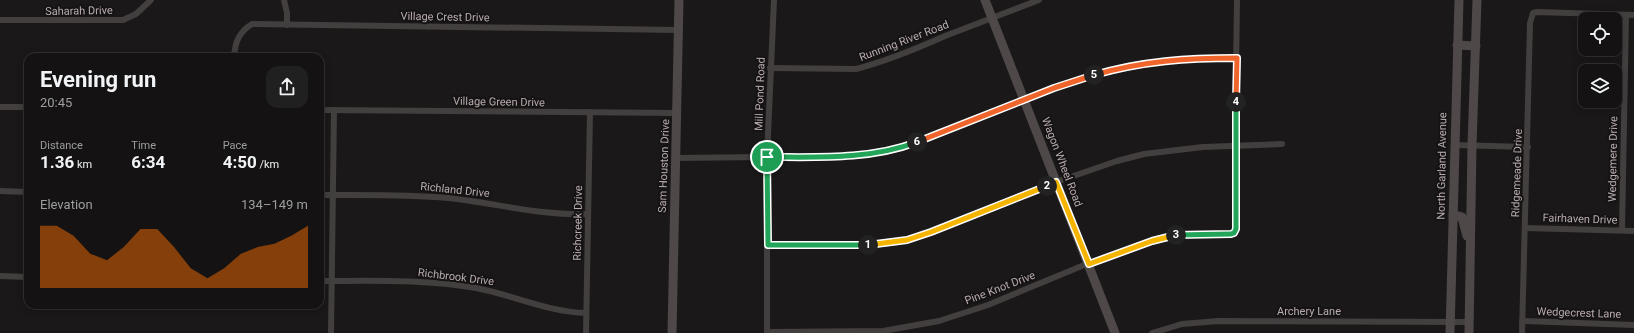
<!DOCTYPE html>
<meta charset="utf-8">
<style>
:root{--surface:#141212;--page:#212020;--text:#f1f3f6;--muted:#9d9e9f;--line:#333232;--accent:#b45309}
body{margin:0;font-family:Roboto,sans-serif;background:var(--page);color:var(--text);height:100vh;display:flex;flex-direction:column;font-size:15px;white-space:nowrap}
*{box-sizing:border-box;margin:0}
p{font-size:13px;color:var(--muted)}
.icon{flex:none;width:22px;height:22px;fill:none;stroke:currentColor;stroke-width:2;stroke-linecap:round;stroke-linejoin:round}
.map{position:relative;flex:1;overflow:hidden}
.sheet{position:absolute;left:24px;top:53px;width:300px;height:256px;display:flex;flex-direction:column;background:var(--surface);border-radius:12px;box-shadow:0 2px 10px #0003,0 0 0 1px var(--line)}
.sheet>*{flex:none}
.tools{position:absolute;left:1578px;top:12px;display:grid;gap:8px}
.tools a{display:grid;place-items:center;width:44px;height:44px;border-radius:8px;background:var(--surface);box-shadow:0 2px 10px #0003,0 0 0 1px var(--line);font-size:20px}
.pin{position:absolute;display:grid;place-items:center;width:34px;height:34px;color:#fff;margin:-17px;border:2px solid #fff;border-radius:50%;box-shadow:0 1px 4px #0007}
.km{position:absolute;width:20px;height:20px;margin:-10px;border-radius:50%;background:#222;color:#fff;font-size:11px;line-height:20px;text-align:center}
.round{display:grid;place-items:center;flex:none;width:42px;height:42px;border-radius:12px;background:var(--page)}
.head{display:flex;align-items:center;justify-content:space-between;height:68px;padding:0 16px}
h1{font-size:22px;font-weight:700;line-height:30px}
.figures{display:grid;grid-template-columns:repeat(3,1fr);gap:6px;height:68px;padding:4px 16px}
.figures div{display:grid;align-content:center}
.figures b{font-size:17px;font-weight:700}
.figures small{font-size:11px;font-weight:400}
.figures p{font-size:11px}
.chart{height:112px;padding:8px 16px}
.chart p{display:flex;justify-content:space-between}
.chart svg{width:100%;height:72px;margin-top:4px;fill:var(--accent);opacity:.7}
.map>svg:first-child{display:block}
</style>
<div class="map">
<svg width="1634" height="333" viewBox="0 0 1634 333">
<rect width="100%" height="100%" fill="#1a1818"/>
<g fill="none" stroke-linecap="round" stroke-linejoin="round">
<g stroke="#433f3f" stroke-width="6">
<path d="M 284,0 L 287,13 L 287,25"/>
<path d="M 0,20 L 123,20 L 136,14 L 151,0"/>
<path d="M 234,57 C 235,42 239,32 252,24 L 678,30"/>
<path d="M 770,68 L 856,69 C 887,61 916,49 945,36 C 976,24 1007,12 1039,0"/>
<path d="M 0,107 L 28,107"/>
<path d="M 320,110 L 677,113"/>
<path d="M 1455,145 L 1528,147"/>
<path d="M 675,158 L 849,156 L 885,152 L 901,148 L 1054,88 L 1114,69 L 1131,65 L 1181,59 L 1237,58"/>
<path d="M 0,191 L 28,192"/>
<path d="M 320,195 C 363,195 406,194 448,198 C 496,203 540,216 588,214"/>
<path d="M 1525,228 L 1634,231"/>
<path d="M 1622,230 L 1626,15"/>
<path d="M 767,245 L 850,245 L 883,244 L 907,240 L 931,232 L 1056,182 L 1117,161 L 1144,154 L 1203,147 L 1282,144"/>
<path d="M 0,276 L 28,277"/>
<path d="M 320,281 C 372,281 425,279 476,288 C 513,295 548,312 586,313"/>
<path d="M 1522,321 L 1634,325"/>
<path d="M 767,332 L 883,331 L 939,321 L 988,305 L 1089,263 L 1152,241 L 1176,235 L 1226,234 L 1234,233 L 1237,223 L 1235,145 L 1237,0"/>
<path d="M 331,333 L 334,110"/>
<path d="M 586,333 L 590,112"/>
<path d="M 767,333 L 767,157 L 774,0"/>
<path d="M 1152,333 L 1182,324 L 1218,321 L 1469,322"/>
<path d="M 1522,333 L 1530,23 L 1533,13 L 1537,12 L 1634,15"/>
</g>
<g stroke="#4e4849" stroke-width="9">
<path d="M 985,0 L 1115,333"/>
<path d="M 1457,45 L 1476,46"/>
<path d="M 1453,215 L 1462,217 L 1467,236"/>
<path d="M 672,333 L 679,0"/>
<path d="M 1450,333 L 1459,0"/>
<path d="M 1469,333 L 1472,145 L 1477,0"/>
</g>
</g>
<g fill="none" stroke-linecap="round" stroke-linejoin="round">
<g stroke="#fff" stroke-width="8">
<path id="split-1" d="M 767,157 L 768,245 L 868,245"/>
</g>
<g stroke="#fff" stroke-width="8">
<path id="split-2" d="M 868,245 L 907,240 L 931,232 L 1047,186"/>
</g>
<g stroke="#fff" stroke-width="8">
<path id="split-3" d="M 1047,186 L 1056,182 L 1089,264 L 1152,241 L 1176,235"/>
</g>
<g stroke="#fff" stroke-width="8">
<path id="split-4" d="M 1176,235 L 1231,234 L 1234,233 L 1236,229 L 1236,102"/>
</g>
<g stroke="#fff" stroke-width="8">
<path id="split-5" d="M 1094,75 C 1143,61 1187,58 1237,58 L 1236,102"/>
</g>
<g stroke="#fff" stroke-width="8">
<path id="split-6" d="M 917,142 L 1054,88 L 1094,75"/>
</g>
<g stroke="#fff" stroke-width="8">
<path id="split-7" d="M 767,157 C 817,157 870,160 917,142"/>
</g>
<use href="#split-1" stroke="#22a559" stroke-width="5"/>
<use href="#split-2" stroke="#f5b400" stroke-width="5"/>
<use href="#split-3" stroke="#f5b400" stroke-width="5"/>
<use href="#split-4" stroke="#22a559" stroke-width="5"/>
<use href="#split-5" stroke="#f0652b" stroke-width="5"/>
<use href="#split-6" stroke="#f0652b" stroke-width="5"/>
<use href="#split-7" stroke="#22a559" stroke-width="5"/>
</g>
<g text-anchor="middle" dominant-baseline="central" stroke-width="4" stroke-linejoin="round" paint-order="stroke">
<g font-size="11" fill="#b8acaf" stroke="#151313">
<text transform="translate(79 11) rotate(-1)">Saharah Drive</text>
<text transform="translate(445 17) rotate(1)">Village Crest Drive</text>
<text transform="translate(904 41) rotate(-21)">Running River Road</text>
<text transform="translate(760 94) rotate(-88)">Mill Pond Road</text>
<text transform="translate(499 102) rotate(1)">Village Green Drive</text>
<text transform="translate(1613 159) rotate(-89)">Wedgemere Drive</text>
<text transform="translate(1062 162) rotate(69)">Wagon Wheel Road</text>
<text transform="translate(664 166) rotate(-88)">Sam Houston Drive</text>
<text transform="translate(1442 166) rotate(-89)">North Garland Avenue</text>
<text transform="translate(1517 173) rotate(-88)">Ridgemeade Drive</text>
<text transform="translate(455 190) rotate(6)">Richland Drive</text>
<text transform="translate(1580 219) rotate(2)">Fairhaven Drive</text>
<text transform="translate(578 223) rotate(-89)">Richcreek Drive</text>
<text transform="translate(456 277) rotate(7)">Richbrook Drive</text>
<text transform="translate(1000 288) rotate(-21)">Pine Knot Drive</text>
<text x="1309" y="311">Archery Lane</text>
<text transform="translate(1579 313) rotate(2)">Wedgecrest Lane</text>
</g>
</g>
</svg>
<div class="tools">
<a><svg class="icon" aria-label="locate" viewBox="0 0 24 24"><circle cx="12" cy="12" r="6"/><path d="M12 2v4M12 18v4M2 12h4M18 12h4"/></svg></a>
<a><svg class="icon" aria-label="layers" viewBox="0 0 24 24"><path d="M12 4l9 5-9 5-9-5zM3 14l9 5 9-5"/></svg></a>
</div>
<div class="pin" style="left:767px;top:157px;background:#1e9e55"><svg class="icon" aria-label="arrive" viewBox="0 0 24 24"><path d="M6 21V4h12l-3 4 3 4H6"/></svg></div>
<b class="km" style="left:868px;top:245px">1</b>
<b class="km" style="left:1047px;top:186px">2</b>
<b class="km" style="left:1176px;top:235px">3</b>
<b class="km" style="left:1236px;top:102px">4</b>
<b class="km" style="left:1094px;top:75px">5</b>
<b class="km" style="left:917px;top:142px">6</b>
<section class="sheet">
<div class="head"><div><h1>Evening run</h1><p>20:45</p></div><a class="round"><svg class="icon" aria-label="share" viewBox="0 0 24 24"><path d="M12 15V3M7 8l5-5 5 5M5 13v7h14v-7"/></svg></a></div>
<div class="figures">
<div><p>Distance</p><b>1.36<small> km</small></b></div>
<div><p>Time</p><b>6:34</b></div>
<div><p>Pace</p><b>4:50<small> /km</small></b></div>
</div>
<div class="chart"><p><span>Elevation</span>134–149 m</p>
<svg viewBox="0 0 160 44" preserveAspectRatio="none"><path d="M0 44V6L10 6L20 12L30 23L40 27L50 19L60 8L70 8L80 19L90 32L100 38L110 32L120 23L130 19L140 17L150 12L160 6V44z"/></svg>
</div>
</section>
</div>
